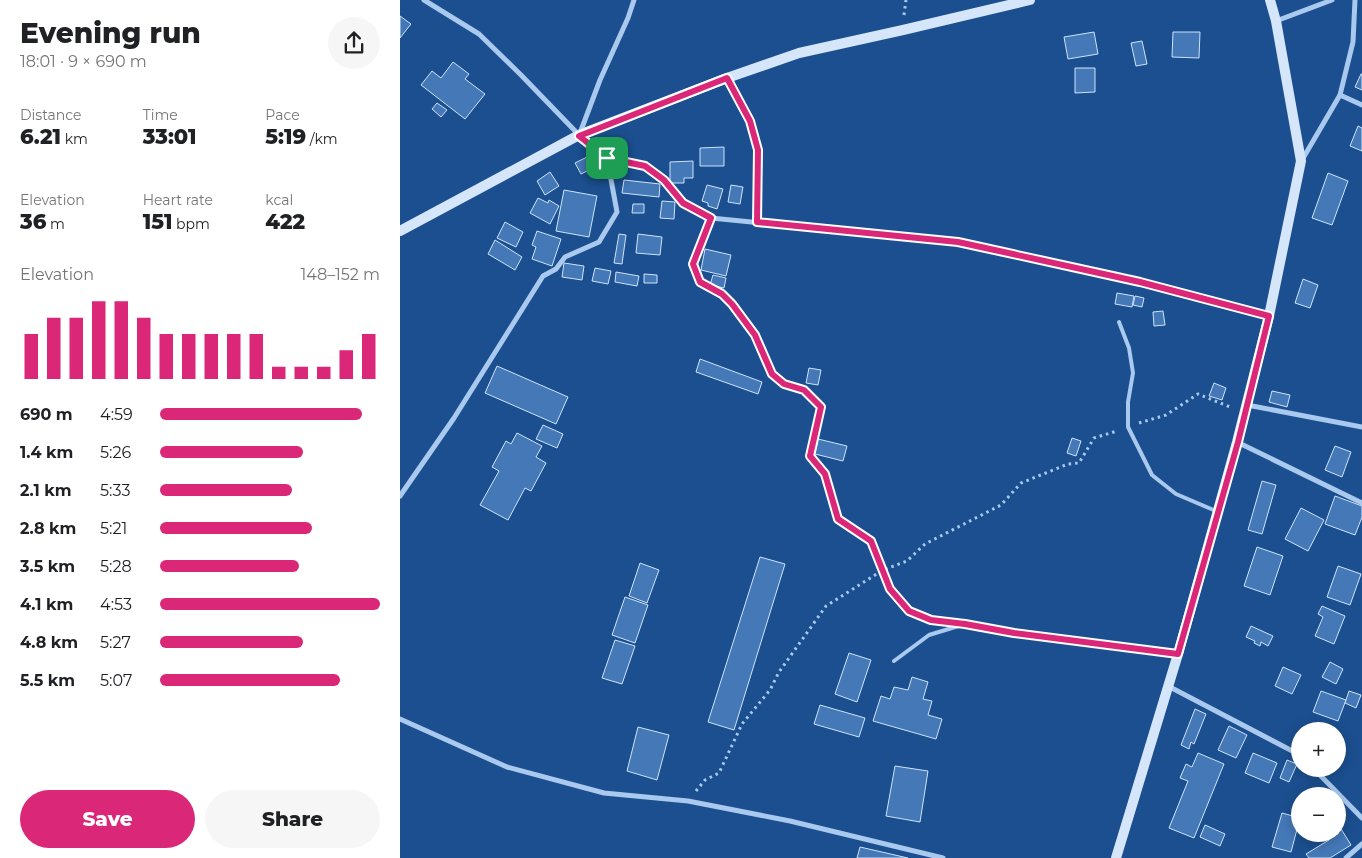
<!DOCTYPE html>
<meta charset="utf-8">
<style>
:root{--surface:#fff;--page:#f6f6f6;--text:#202124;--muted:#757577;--accent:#db2777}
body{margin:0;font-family:Montserrat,sans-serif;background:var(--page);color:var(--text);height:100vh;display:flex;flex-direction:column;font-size:19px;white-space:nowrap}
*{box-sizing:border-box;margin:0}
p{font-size:16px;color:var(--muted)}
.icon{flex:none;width:28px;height:28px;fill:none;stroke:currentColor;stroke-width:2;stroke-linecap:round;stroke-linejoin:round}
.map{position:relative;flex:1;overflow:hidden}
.drawer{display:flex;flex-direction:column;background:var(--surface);width:400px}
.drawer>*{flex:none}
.fabs{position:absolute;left:891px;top:722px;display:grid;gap:10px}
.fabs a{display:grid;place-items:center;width:55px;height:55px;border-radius:50%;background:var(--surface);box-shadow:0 2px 12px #0003;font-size:25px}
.pin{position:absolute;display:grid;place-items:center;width:42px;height:42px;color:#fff;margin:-21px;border-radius:10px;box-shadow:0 2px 8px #0006}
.round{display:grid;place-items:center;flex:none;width:52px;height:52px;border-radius:26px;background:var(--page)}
.overview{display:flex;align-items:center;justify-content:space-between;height:85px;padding:0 20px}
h1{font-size:28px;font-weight:800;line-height:38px}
.metrics{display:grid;grid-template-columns:repeat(3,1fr);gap:8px;height:85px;padding:5px 20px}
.metrics div{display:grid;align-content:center}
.metrics b{font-size:21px;font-weight:800}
.metrics small{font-size:14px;font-weight:400}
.metrics p{font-size:14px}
.chart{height:140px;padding:10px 20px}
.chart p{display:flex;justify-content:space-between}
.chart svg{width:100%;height:90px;margin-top:5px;stroke:var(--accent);stroke-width:6}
.cta{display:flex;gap:10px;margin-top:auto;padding:10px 20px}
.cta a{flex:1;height:58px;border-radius:30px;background:var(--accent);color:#fff;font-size:20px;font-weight:800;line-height:58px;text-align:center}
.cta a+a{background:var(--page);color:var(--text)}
ul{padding:0 20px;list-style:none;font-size:16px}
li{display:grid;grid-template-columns:80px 60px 1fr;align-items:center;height:38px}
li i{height:12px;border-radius:6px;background:var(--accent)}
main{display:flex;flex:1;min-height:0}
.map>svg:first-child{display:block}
</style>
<main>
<section class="drawer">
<div class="overview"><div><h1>Evening run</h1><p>18:01 · 9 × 690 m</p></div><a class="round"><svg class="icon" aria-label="share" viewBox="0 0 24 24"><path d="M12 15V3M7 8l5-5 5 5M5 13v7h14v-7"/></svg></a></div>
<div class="metrics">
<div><p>Distance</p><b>6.21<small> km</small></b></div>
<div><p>Time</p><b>33:01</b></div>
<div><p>Pace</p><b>5:19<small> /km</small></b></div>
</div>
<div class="metrics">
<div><p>Elevation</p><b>36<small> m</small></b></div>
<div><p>Heart rate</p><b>151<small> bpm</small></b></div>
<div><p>kcal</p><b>422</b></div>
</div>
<div class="chart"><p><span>Elevation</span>148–152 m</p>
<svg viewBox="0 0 160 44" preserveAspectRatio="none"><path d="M5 44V22M15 44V14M25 44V14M35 44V6M45 44V6M55 44V14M65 44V22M75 44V22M85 44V22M95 44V22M105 44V22M115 44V38M125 44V38M135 44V38M145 44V30M155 44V22"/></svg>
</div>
<ul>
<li><b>690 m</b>4:59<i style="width:92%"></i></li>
<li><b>1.4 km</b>5:26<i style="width:65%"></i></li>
<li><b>2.1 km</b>5:33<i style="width:60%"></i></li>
<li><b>2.8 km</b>5:21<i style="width:69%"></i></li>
<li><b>3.5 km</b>5:28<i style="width:63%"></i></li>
<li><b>4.1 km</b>4:53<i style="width:100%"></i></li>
<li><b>4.8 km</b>5:27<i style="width:65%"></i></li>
<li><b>5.5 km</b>5:07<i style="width:82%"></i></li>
</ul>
<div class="cta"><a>Save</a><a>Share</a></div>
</section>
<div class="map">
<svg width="962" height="858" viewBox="0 0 962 858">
<rect width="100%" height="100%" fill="#1b4f8f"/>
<g fill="#4478b7" stroke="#cfe3fa">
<path d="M 0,16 L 11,24 L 0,38 Z"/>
<path d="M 694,32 L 698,54 L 668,59 L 664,37 Z"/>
<path d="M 773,32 L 800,32 L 799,58 L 772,57 Z"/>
<path d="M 742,41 L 747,64 L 736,66 L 731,43 Z"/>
<path d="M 53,62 L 69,74 L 65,79 L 85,94 L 65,119 L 21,85 L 32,71 L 41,78 Z"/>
<path d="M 675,68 L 695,68 L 695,92 L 675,93 Z"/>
<path d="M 961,74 L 962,74 L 962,90 L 955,87 Z"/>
<path d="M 37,103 L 47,110 L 41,117 L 32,109 Z"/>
<path d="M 958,126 L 962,128 L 962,151 L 950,146 Z"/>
<path d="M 324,147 L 324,166 L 300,166 L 300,148 Z"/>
<path d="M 195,153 L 201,164 L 181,174 L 175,163 Z"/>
<path d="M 293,161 L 293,178 L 284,178 L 284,183 L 270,183 L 270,162 Z"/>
<path d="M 150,172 L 159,186 L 145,195 L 137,181 Z"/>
<path d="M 928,173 L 948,181 L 932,225 L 912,218 Z"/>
<path d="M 224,180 L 260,184 L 259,197 L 222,193 Z"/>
<path d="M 307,185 L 323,189 L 317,209 L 308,206 L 308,203 L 302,201 Z"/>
<path d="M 331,185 L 343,187 L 340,204 L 328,202 Z"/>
<path d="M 164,190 L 197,196 L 189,237 L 156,231 Z"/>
<path d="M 138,198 L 148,203 L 149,200 L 159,206 L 150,224 L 130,213 Z"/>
<path d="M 262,201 L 275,202 L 274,219 L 260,218 Z"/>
<path d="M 233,204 L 244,204 L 244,213 L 232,213 Z"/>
<path d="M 105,222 L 123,232 L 116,247 L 97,238 Z"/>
<path d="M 137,231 L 161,239 L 152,266 L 132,259 L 136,247 L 132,245 Z"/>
<path d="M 219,234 L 226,235 L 222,264 L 214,263 Z"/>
<path d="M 238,234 L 262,237 L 260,255 L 236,253 Z"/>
<path d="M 95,240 L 122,257 L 115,270 L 88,254 Z"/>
<path d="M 305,249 L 331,255 L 326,276 L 301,270 Z"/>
<path d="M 164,263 L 184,266 L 182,280 L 162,277 Z"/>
<path d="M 195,268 L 211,271 L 208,284 L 192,281 Z"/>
<path d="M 216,272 L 239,276 L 237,286 L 215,282 Z"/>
<path d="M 244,274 L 257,275 L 257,283 L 244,283 Z"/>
<path d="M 313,275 L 326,278 L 324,288 L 310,285 Z"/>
<path d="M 903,279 L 918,285 L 910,308 L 895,303 Z"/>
<path d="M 717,293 L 734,296 L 732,307 L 715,304 Z"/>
<path d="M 735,296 L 744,298 L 742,307 L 733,305 Z"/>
<path d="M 763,311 L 765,325 L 754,326 L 753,312 Z"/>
<path d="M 300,359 L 362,382 L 358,394 L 296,372 Z"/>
<path d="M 97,366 L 168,397 L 156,424 L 85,393 Z"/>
<path d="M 409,368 L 421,370 L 418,385 L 406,383 Z"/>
<path d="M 814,383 L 826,388 L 822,400 L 809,396 Z"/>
<path d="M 872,391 L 890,395 L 887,407 L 869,402 Z"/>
<path d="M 143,425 L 163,434 L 157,448 L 136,439 Z"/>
<path d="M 117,433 L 142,446 L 136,457 L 146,463 L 131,491 L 125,488 L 108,520 L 80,505 L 99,471 L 92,467 L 106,441 L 111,444 Z"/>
<path d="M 672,438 L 681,441 L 676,456 L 667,453 Z"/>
<path d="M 418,439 L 447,446 L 443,461 L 415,454 Z"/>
<path d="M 935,446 L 951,452 L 942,477 L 925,470 Z"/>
<path d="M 862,481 L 876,485 L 862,534 L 848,530 Z"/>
<path d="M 935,496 L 962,506 L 962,517 L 955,535 L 925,524 Z"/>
<path d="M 901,508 L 924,520 L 908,551 L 885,539 Z"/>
<path d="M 857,547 L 883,556 L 870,595 L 844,586 Z"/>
<path d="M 360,557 L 385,564 L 334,730 L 308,722 Z"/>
<path d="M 240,563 L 259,570 L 247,603 L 229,596 Z"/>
<path d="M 938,566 L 961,574 L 950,605 L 927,597 Z"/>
<path d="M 225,597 L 248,605 L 235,643 L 212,635 Z"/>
<path d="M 922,606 L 945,616 L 934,644 L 915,636 L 923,617 L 918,614 Z"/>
<path d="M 851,626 L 873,636 L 868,646 L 861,642 L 860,646 L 854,643 L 855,641 L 846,637 Z"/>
<path d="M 215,640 L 235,646 L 222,684 L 202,678 Z"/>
<path d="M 449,653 L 471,660 L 457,702 L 435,694 Z"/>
<path d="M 930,662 L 943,669 L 936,684 L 922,677 Z"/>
<path d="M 883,667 L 901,675 L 892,694 L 875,686 Z"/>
<path d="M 512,677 L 528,682 L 523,699 L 532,701 L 528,715 L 542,719 L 536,739 L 473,721 L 481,696 L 490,699 L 494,687 L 508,690 Z"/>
<path d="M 921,691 L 946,700 L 938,721 L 913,712 Z"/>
<path d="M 949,691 L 961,695 L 956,708 L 945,703 Z"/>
<path d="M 420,705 L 465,718 L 459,737 L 414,724 Z"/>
<path d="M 795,709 L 806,714 L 794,744 L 791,742 L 789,749 L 781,745 Z"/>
<path d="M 829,726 L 847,735 L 836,758 L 818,750 Z"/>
<path d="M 238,727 L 269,735 L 257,780 L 227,771 Z"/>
<path d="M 798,753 L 824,764 L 794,838 L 769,828 L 788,781 L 780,778 L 786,764 L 792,767 Z"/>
<path d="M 853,753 L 877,763 L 869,783 L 845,773 Z"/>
<path d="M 887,760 L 897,764 L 889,782 L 880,778 Z"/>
<path d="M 495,766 L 528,771 L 520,822 L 486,816 Z"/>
<path d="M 882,813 L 900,818 L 891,852 L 872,847 Z"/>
<path d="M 938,824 L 951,845 L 930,858 L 909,858 L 906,854 L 929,840 L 926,834 L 938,834 Z"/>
<path d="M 805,825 L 825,834 L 820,846 L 800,837 Z"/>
<path d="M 460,847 L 508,858 L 457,858 Z"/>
</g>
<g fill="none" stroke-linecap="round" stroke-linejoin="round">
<g stroke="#a9c9ee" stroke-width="3" stroke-dasharray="2.5 4" stroke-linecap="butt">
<path d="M 504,15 L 506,0"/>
<path d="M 333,90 L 350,121 L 358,150 L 357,211"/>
<path d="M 307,228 L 293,264 L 300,282 L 322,293 L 331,303 L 355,335 L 372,374 L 384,384 L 404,389 L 421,407 L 410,456 L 425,474 L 438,519 L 471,541 L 490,589 L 509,611 L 534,620"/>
<path d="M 739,423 L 766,415 L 798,394 L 830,407"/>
<path d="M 296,791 L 305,780 L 319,773 L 342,724 L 370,690 L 379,672 L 426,606 L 483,570 L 507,561 L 525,544 L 601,505 L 621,483 L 668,464 L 679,463 L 694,438 L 717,431"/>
</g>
<g stroke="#a9c9ee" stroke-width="4">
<path d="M 719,322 L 729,348 L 733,373 L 728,402 L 728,427 L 752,475 L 776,494 L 816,511"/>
<path d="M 494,661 L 529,635 L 565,624 L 614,633 L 776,654"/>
</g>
<g stroke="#a9c9ee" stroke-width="5">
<path d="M 876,21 L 932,0"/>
<path d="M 940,95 L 962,105"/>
<path d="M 180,133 L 200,80 L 228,18 L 234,0"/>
<path d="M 207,158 L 245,166 L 264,180 L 283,203 L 311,218 L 558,242 L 740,282 L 869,316"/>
<path d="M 902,160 L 940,95 L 953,42 L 955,0"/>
<path d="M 847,405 L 962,427"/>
<path d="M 837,442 L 962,503"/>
<path d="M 0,496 L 54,418 L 143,276 L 156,269 L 165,257 L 199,242 L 217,212 L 207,158 L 179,135 L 121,75 L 79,34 L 24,0"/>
<path d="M 768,686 L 900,755"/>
<path d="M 0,719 L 107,767 L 204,793 L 288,801 L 390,821 L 543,858"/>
<path d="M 914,769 L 962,818"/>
<path d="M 946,858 L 962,844"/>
</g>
<g stroke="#d6e6fa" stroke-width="10">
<path d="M 0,231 L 179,135 L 327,78 L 399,53 L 503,30 L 630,0"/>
<path d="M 716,858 L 778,654 L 837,442 L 869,316 L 901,161 L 876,21 L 870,0"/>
</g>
</g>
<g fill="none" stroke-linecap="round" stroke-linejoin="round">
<g stroke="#fff" stroke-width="10">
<path id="route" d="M 327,78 L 350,121 L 358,150 L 357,222 L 558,242 L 740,282 L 869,316 L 838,442 L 778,654 L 614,633 L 565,624 L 531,620 L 509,611 L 490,589 L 471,541 L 438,519 L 425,474 L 410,456 L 421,407 L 404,390 L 384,384 L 372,374 L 355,335 L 332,304 L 322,294 L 300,282 L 293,264 L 311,218 L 283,203 L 264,180 L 245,166 L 207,158 L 179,136 Z"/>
</g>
<use href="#route" stroke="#db2777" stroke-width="6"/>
</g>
</svg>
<div class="fabs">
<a>+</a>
<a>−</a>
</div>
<div class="pin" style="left:207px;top:158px;background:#1e9e55"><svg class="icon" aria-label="arrive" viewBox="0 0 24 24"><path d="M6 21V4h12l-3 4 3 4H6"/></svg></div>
</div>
</main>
